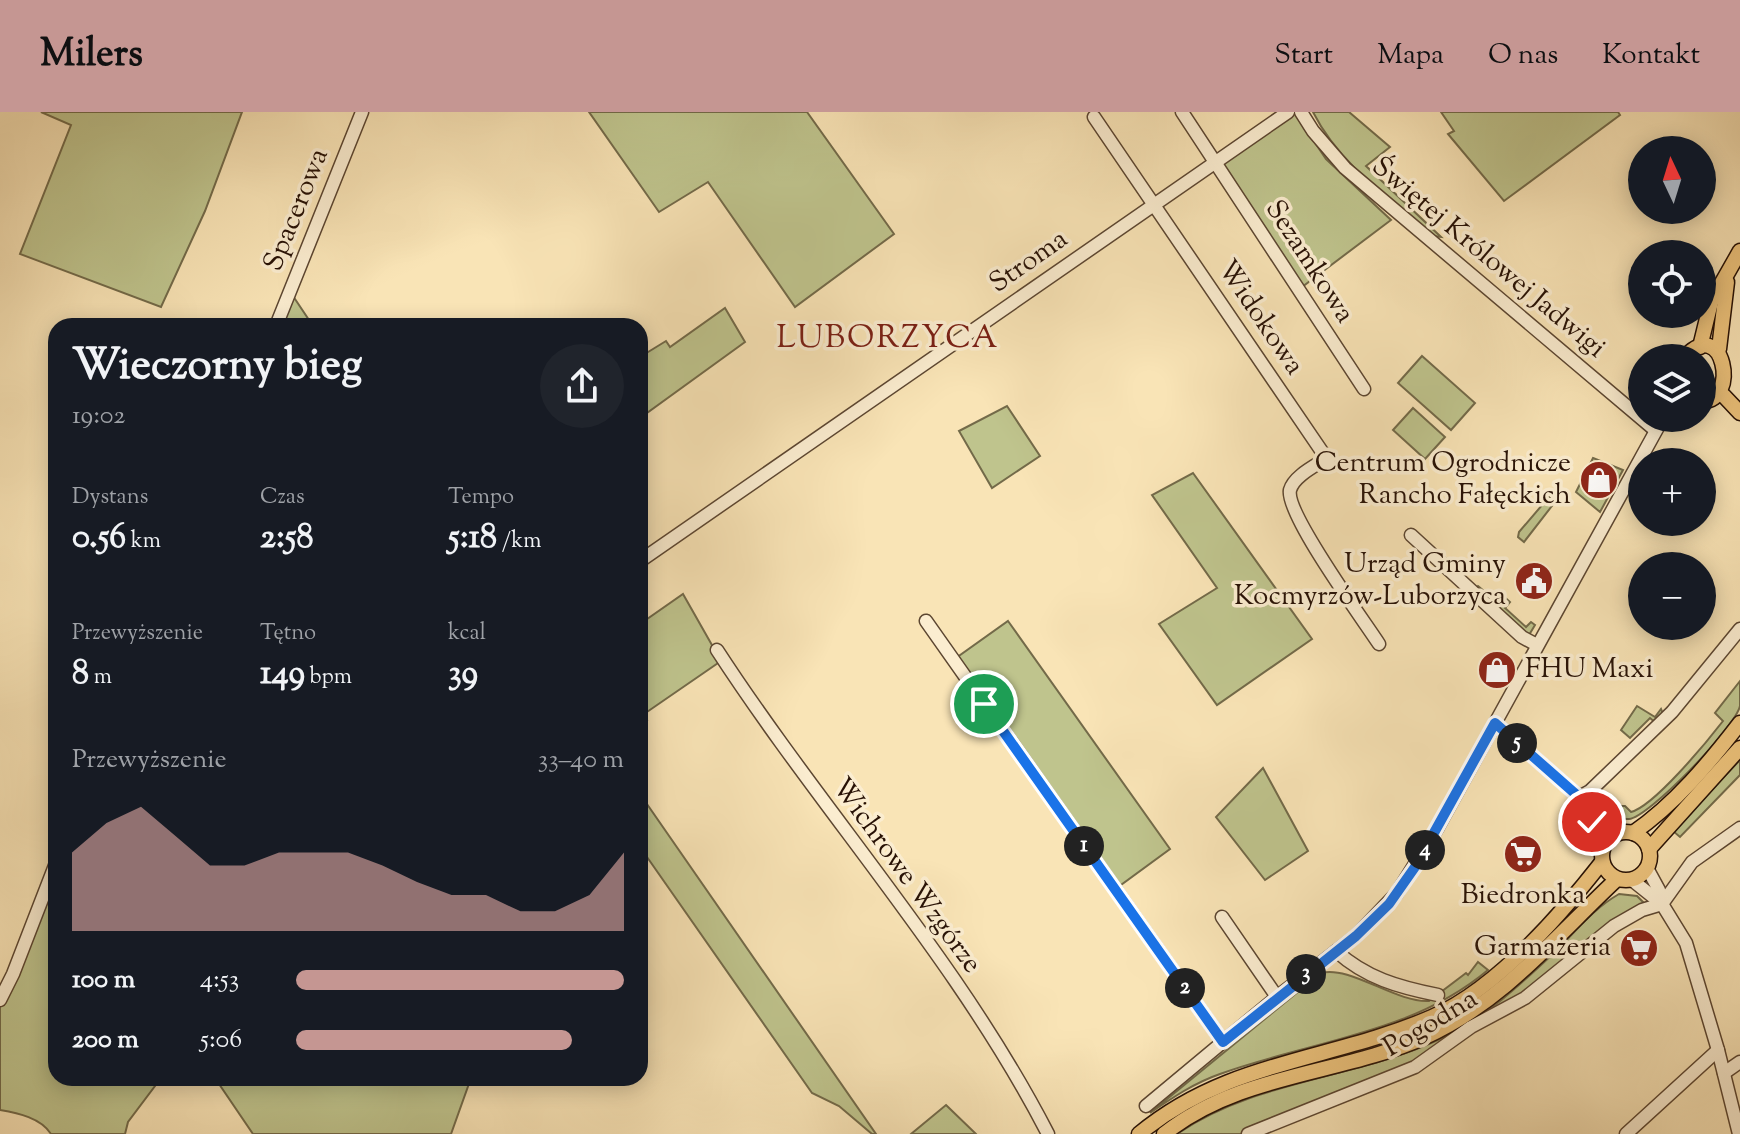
<!DOCTYPE html>
<html lang="pl">
<meta charset="utf-8">
<style>
:root{--surface:#171b24;--page:#20242c;--text:#f1f3f6;--muted:#9ea1a6;--accent:#c59692}
body{margin:0;font-family:"Sorts Mill Goudy",serif;background:var(--page);color:var(--text);height:100vh;display:flex;flex-direction:column;font-size:30px;white-space:nowrap}
*{box-sizing:border-box;margin:0}
p{font-size:26px;color:var(--muted)}
.icon{flex:none;width:44px;height:44px;fill:none;stroke:currentColor;stroke-width:2;stroke-linecap:round;stroke-linejoin:round}
.map{position:relative;flex:1;overflow:hidden}
.side{position:absolute;left:48px;top:206px;width:600px;height:768px;display:flex;flex-direction:column;background:var(--surface);border-radius:24px;box-shadow:0 4px 20px #0003}
.side>*{flex:none}
.needle{width:52px;rotate:356deg}
.tools{position:absolute;left:1628px;top:24px;display:grid;gap:16px}
.tools a{display:grid;place-items:center;width:88px;height:88px;border-radius:50%;background:var(--surface);box-shadow:0 4px 20px #0003;font-size:40px}
.pin{position:absolute;display:grid;place-items:center;width:68px;height:68px;color:#fff;margin:-34px;border:4px solid #fff;border-radius:50%;box-shadow:0 2px 8px #0007}
.km{position:absolute;width:40px;height:40px;margin:-20px;border-radius:50%;background:#222;color:#fff;font-size:22px;line-height:40px;text-align:center}
.round{display:grid;place-items:center;flex:none;width:84px;height:84px;border-radius:42px;background:var(--page)}
.head{display:flex;align-items:center;justify-content:space-between;height:136px;padding:0 24px}
h1{font-size:44px;font-weight:800;line-height:60px}
.stats{display:grid;grid-template-columns:repeat(3,1fr);gap:12px;height:136px;padding:8px 24px}
.stats div{display:grid;align-content:center}
.stats b{font-size:34px;font-weight:800}
.stats small{font-size:22px;font-weight:400}
.stats p{font-size:22px}
.chart{height:224px;padding:16px 24px}
.chart p{display:flex;justify-content:space-between}
.chart svg{width:100%;height:144px;margin-top:8px;fill:var(--accent);opacity:.7}
ul{padding:0 24px;list-style:none;font-size:26px}
li{display:grid;grid-template-columns:128px 96px 1fr;align-items:center;height:60px}
li i{height:20px;border-radius:10px;background:var(--accent)}
header{display:flex;align-items:center;gap:48px;box-sizing:border-box;height:112px;padding:0 40px;background:var(--accent);color:#111}
header strong{font-size:38px}
nav{display:flex;gap:44px;margin-inline-start:auto;font-size:28px}
.map>svg:first-child{display:block}
</style>
<header>
<strong>Milers</strong>
<nav><a>Start</a><a>Mapa</a><a>O nas</a><a>Kontakt</a></nav>
</header>
<div class="map">
<svg width="1740" height="1022" viewBox="0 0 1740 1022">
<rect width="100%" height="100%" fill="#f9e4b6"/>
<filter id="stains"><feTurbulence type="fractalNoise" baseFrequency=".0025" numOctaves="4"/><feColorMatrix values="0 0 0 0 .2 0 0 0 0 .09 0 0 0 0 .02 0 0 0 .5 -.17"/></filter>
<radialGradient id="worn" r=".72"><stop offset=".6" stop-color="#630" stop-opacity="0"/><stop offset="1" stop-color="#630" stop-opacity=".3"/></radialGradient>
<g fill="#bfc48d" stroke="#736a49" stroke-width="2">
<path d="M 41,0 L 242,0 L 205,99 L 161,195 L 20,142 L 71,13 Z"/>
<path d="M 589,0 L 807,0 L 894,122 L 795,195 L 708,70 L 659,100 Z"/>
<path d="M 1313,0 L 1349,0 L 1390,35 L 1366,54 L 1441,125 L 1433,124 C 1390,87 1339,52 1313,0 Z"/>
<path d="M 1441,0 L 1618,0 L 1620,3 L 1504,89 L 1448,22 L 1454,19 Z"/>
<path d="M 1295,1 L 1326,47 L 1391,108 L 1302,175 L 1222,52 Z"/>
<path d="M 293,184 L 313,214 L 281,214 Z"/>
<path d="M 725,196 L 745,230 L 640,306 L 640,245 L 666,229 L 670,235 Z"/>
<path d="M 1422,244 L 1475,291 L 1451,318 L 1398,271 Z"/>
<path d="M 1007,294 L 1040,344 L 992,376 L 959,319 Z"/>
<path d="M 1413,296 L 1445,325 L 1425,347 L 1393,318 Z"/>
<path d="M 1593,346 L 1623,358 L 1600,400 L 1576,380 Z"/>
<path d="M 1193,361 L 1312,527 L 1217,593 L 1159,512 L 1217,476 L 1152,383 Z"/>
<path d="M 1549,385 L 1555,390 L 1524,430 L 1518,425 L 1519,420 Z"/>
<path d="M 1478,474 L 1491,485 L 1498,479 L 1510,490 L 1505,496 L 1526,515 L 1531,510 L 1535,513 L 1529,523 L 1474,478 Z"/>
<path d="M 683,482 L 721,549 L 644,602 L 647,608 L 640,612 L 640,512 Z"/>
<path d="M 1008,509 L 1170,737 L 1114,778 L 956,546 Z"/>
<path d="M 1740,569 C 1740,576 1740,587 1740,594 C 1735,616 1648,706 1629,707 C 1615,708 1608,698 1599,689 L 1605,684 L 1616,694 L 1625,694 L 1631,700 C 1654,694 1706,631 1723,609 L 1715,601 Z"/>
<path d="M 1637,594 L 1655,605 L 1661,597 L 1663,602 L 1657,612 L 1650,606 L 1630,626 L 1621,618 Z"/>
<path d="M 1740,648 L 1740,663 L 1680,725 L 1673,719 Z"/>
<path d="M 1263,656 L 1308,739 L 1265,768 L 1216,705 Z"/>
<path d="M 640,682 L 876,1022 L 872,1022 L 839,994 L 812,981 L 640,735 Z"/>
<path d="M 56,761 L 56,966 L 161,966 L 128,1010 L 125,1022 L 51,1022 C 41,1006 18,1001 0,998 L 0,895 Z"/>
<path d="M 1619,782 L 1637,784 L 1647,794 L 1525,882 L 1413,953 L 1242,1022 L 1177,1022 C 1255,968 1355,967 1440,927 C 1485,906 1520,873 1556,839 C 1577,818 1593,797 1619,782 Z"/>
<path d="M 1478,850 L 1488,858 C 1412,922 1311,929 1220,962 C 1194,971 1172,986 1150,1001 L 1321,861 C 1350,853 1396,891 1429,889 L 1466,861 L 1468,863 Z"/>
<path d="M 215,966 L 471,966 L 451,1022 L 253,1022 Z"/>
<path d="M 946,993 L 976,1022 L 911,1022 Z"/>
</g>
<g fill="none" stroke-linecap="round" stroke-linejoin="round">
<g stroke="#5c4631" stroke-width="15">
<g id="minor">
<path d="M 1182,0 L 1364,277"/>
<path d="M 1301,0 L 1313,19 L 1345,56 L 1655,318"/>
<path d="M 1094,5 L 1329,350"/>
<path d="M 276,214 L 362,0"/>
<path d="M 1327,346 C 1315,354 1294,364 1290,378 C 1285,401 1362,506 1379,532"/>
<path d="M 1411,423 L 1522,525 L 1537,533"/>
<path d="M 640,449 L 1288,0"/>
<path d="M 926,509 L 1223,930"/>
<path d="M 717,538 C 823,701 959,849 1048,1022"/>
<path d="M 1495,611 L 1579,685 L 1589,690 L 1619,721"/>
<path d="M 1579,685 L 1590,679 L 1672,600 L 1740,517"/>
<path d="M 1579,685 L 1581,694 L 1606,731"/>
<path d="M 1647,756 L 1659,778 L 1662,792 L 1686,831 L 1718,938 L 1739,1022"/>
<path d="M 1632,768 L 1662,792"/>
<path d="M 1662,792 L 1692,750 L 1740,716"/>
<path d="M 1222,805 L 1277,885"/>
<path d="M 1336,839 C 1366,866 1398,875 1438,883"/>
<path d="M 0,888 L 13,862 L 56,751"/>
<path d="M 1724,961 L 1740,950"/>
<path d="M 1146,994 L 1277,885 L 1356,824 L 1397,781 L 1438,715 L 1663,306"/>
<path d="M 1248,1022 L 1415,955 L 1471,915 L 1525,886 L 1614,814 L 1642,798 L 1662,792"/>
<path d="M 1626,1022 L 1718,938"/>
</g>
</g>
<g stroke="#271105" stroke-width="17">
<g id="major">
<path d="M 1700,235 L 1711,190 L 1740,139"/>
<path d="M 1719,237 L 1727,170"/>
<path d="M 1684,246 C 1724,201 1740,291 1702,289"/>
<path d="M 1724,284 L 1740,301"/>
<circle cx="1626" cy="744" r="24"/>
<path d="M 1633,721 C 1675,692 1710,650 1740,611"/>
<path d="M 1649,737 L 1740,636"/>
<path d="M 1139,1022 C 1228,948 1331,949 1432,905 C 1496,877 1559,805 1602,750"/>
<path d="M 1164,1022 C 1241,961 1340,963 1425,925 C 1503,890 1556,824 1617,767"/>
</g>
</g>
<use href="#minor" stroke="#fbedd0" stroke-width="12"/>
<use href="#major" stroke="#ecc27b" stroke-width="14"/>
</g>
<g fill="none" stroke-linecap="round" stroke-linejoin="round">
<g stroke="#fff" stroke-width="16">
<path id="route" d="M 984,592 L 1223,930 L 1356,824 L 1389,792 L 1415,755 L 1495,611 L 1579,685 L 1581,694 L 1592,710"/>
</g>
<use href="#route" stroke="#1a73e8" stroke-width="10"/>
</g>
<defs>
<g id="shop-disc" transform="scale(2)"><circle r="9.5" fill="#8f2418" stroke="#fbedd0"/><path d="M-5-2.5h2.3a2.7 3.5 0 0 1 5.4 0H5L5.5 6h-11ZM-1.5-2.5h3a1.5 2.3 0 0 0-3 0Z" fill="#fff"/></g>
<g id="civic-disc" transform="scale(2)"><circle r="9.5" fill="#8f2418" stroke="#fbedd0"/><path d="M-.6-6.5H3V-4.5H.6V-3L4-1V1h2V6H-6V1h2V-1L-.6-3ZM-1.2 2.5V6h2.4V2.5Z" fill="#fff"/></g>
<g id="supermarket-disc" transform="scale(2)"><circle r="9.5" fill="#8f2418" stroke="#fbedd0"/><path d="M-6-5.5h2.5l.6 2H6L4.5 2H-2.5L-4.4-4H-6ZM-1.5 3.2a1.3 1.3 0 1 0 .1 0ZM3 3.2a1.3 1.3 0 1 0 .1 0Z" fill="#fff"/></g>
</defs>
<g fill-rule="evenodd">
<use href="#shop-disc" x="1599" y="368"/>
<use href="#civic-disc" x="1534" y="469"/>
<use href="#shop-disc" x="1497" y="558"/>
<use href="#supermarket-disc" x="1523" y="742"/>
<use href="#supermarket-disc" x="1639" y="836"/>
</g>
<g text-anchor="middle" dominant-baseline="central" stroke-width="7" stroke-linejoin="round" paint-order="stroke">
<g font-size="28" fill="#271105" stroke="#fbedd0">
<text transform="translate(297 98) rotate(-68)">Spacerowa</text>
<text transform="translate(1488 146) rotate(40)">Świętej Królowej Jadwigi</text>
<text transform="translate(1029 150) rotate(-35)">Stroma</text>
<text transform="translate(1309 150) rotate(57)">Sezamkowa</text>
<text transform="translate(1260 206) rotate(56)">Widokowa</text>
<text transform="translate(906 764) rotate(54)">Wichrowe Wzgórze</text>
<text transform="translate(1431 912) rotate(-31)">Pogodna</text>
</g>
<g font-size="28" fill="#271105" stroke="#fbedd0" text-anchor="end">
<text x="1571" y="352">Centrum Ogrodnicze<tspan x="1571" dy="32">Rancho Fałęckich</tspan></text>
<text x="1506" y="453">Urząd Gminy<tspan x="1506" dy="32">Kocmyrzów-Luborzyca</tspan></text>
<text x="1525" y="558" text-anchor="start">FHU Maxi</text>
<text x="1523" y="784" text-anchor="middle">Biedronka</text>
<text x="1611" y="836">Garmażeria</text>
</g>
<g font-size="32" letter-spacing="2" fill="#7a1f14" stroke="#fbedd0">
<text x="888" y="227">LUBORZYCA</text>
</g>
</g>
<rect width="100%" height="100%" filter="url(#stains)"/>
<rect width="100%" height="100%" fill="url(#worn)"/>
</svg>
<div class="tools">
<a><svg class="needle" viewBox="-14 -14 28 28"><path d="M0-13l5 13h-10z" fill="#e53935"/><path d="M0 13l5-13h-10z" fill="#9ea1a6"/></svg></a>
<a><svg class="icon" aria-label="locate" viewBox="0 0 24 24"><circle cx="12" cy="12" r="6"/><path d="M12 2v4M12 18v4M2 12h4M18 12h4"/></svg></a>
<a><svg class="icon" aria-label="layers" viewBox="0 0 24 24"><path d="M12 4l9 5-9 5-9-5zM3 14l9 5 9-5"/></svg></a>
<a>+</a>
<a>−</a>
</div>
<div class="pin" style="left:984px;top:592px;background:#1e9e55"><svg class="icon" aria-label="arrive" viewBox="0 0 24 24"><path d="M6 21V4h12l-3 4 3 4H6"/></svg></div>
<div class="pin" style="left:1592px;top:710px;background:#d93025"><svg class="icon" aria-label="check" viewBox="0 0 24 24"><path d="M5 12l5 5 9-10"/></svg></div>
<b class="km" style="left:1084px;top:734px">1</b>
<b class="km" style="left:1185px;top:876px">2</b>
<b class="km" style="left:1306px;top:862px">3</b>
<b class="km" style="left:1425px;top:738px">4</b>
<b class="km" style="left:1517px;top:631px">5</b>
<section class="side">
<div class="head"><div><h1>Wieczorny bieg</h1><p>19:02</p></div><a class="round"><svg class="icon" aria-label="share" viewBox="0 0 24 24"><path d="M12 15V3M7 8l5-5 5 5M5 13v7h14v-7"/></svg></a></div>
<div class="stats">
<div><p>Dystans</p><b>0.56<small> km</small></b></div>
<div><p>Czas</p><b>2:58</b></div>
<div><p>Tempo</p><b>5:18<small> /km</small></b></div>
</div>
<div class="stats">
<div><p>Przewyższenie</p><b>8<small> m</small></b></div>
<div><p>Tętno</p><b>149<small> bpm</small></b></div>
<div><p>kcal</p><b>39</b></div>
</div>
<div class="chart"><p><span>Przewyższenie</span>33–40 m</p>
<svg viewBox="0 0 160 44" preserveAspectRatio="none"><path d="M0 44V20L10 11L20 6L30 15L40 24L50 24L60 20L70 20L80 20L90 24L100 29L110 33L120 33L130 38L140 38L150 33L160 20V44z"/></svg>
</div>
<ul>
<li><b>100 m</b>4:53<i style="width:100%"></i></li>
<li><b>200 m</b>5:06<i style="width:84%"></i></li>
</ul>
</section>
</div>
